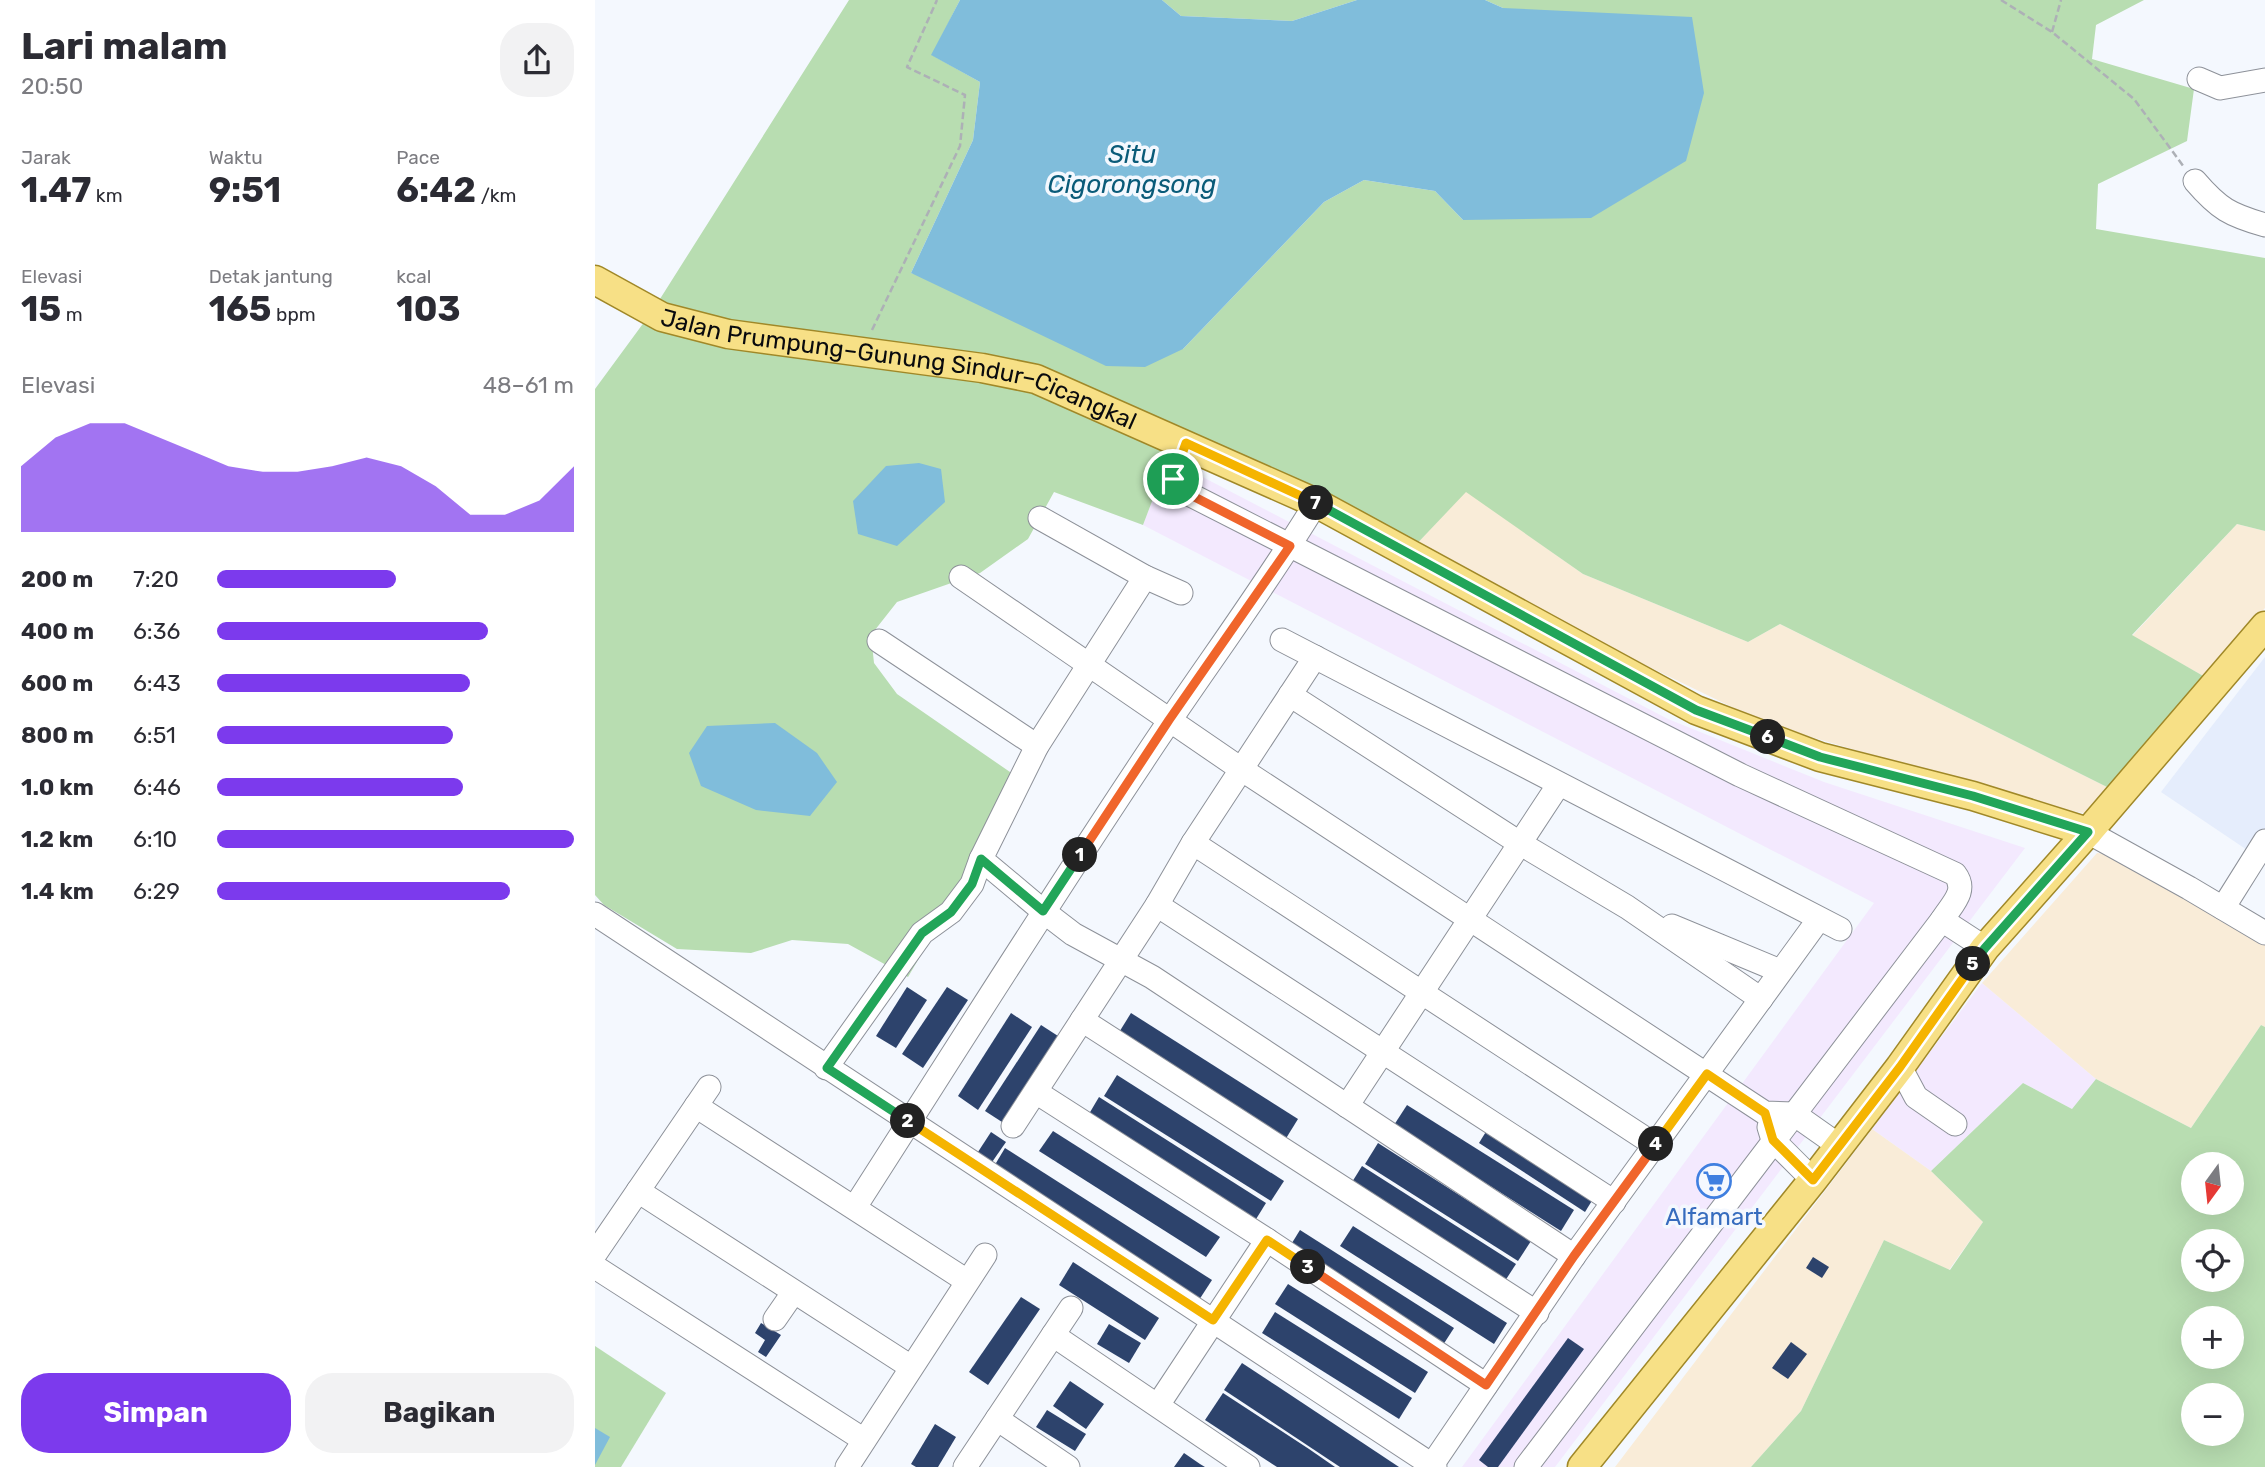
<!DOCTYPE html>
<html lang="id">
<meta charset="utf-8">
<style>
:root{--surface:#fff;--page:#f2f2f3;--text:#2b2b33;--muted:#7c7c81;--accent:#7c3aed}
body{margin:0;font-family:Rubik,sans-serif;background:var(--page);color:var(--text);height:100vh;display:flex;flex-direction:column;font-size:26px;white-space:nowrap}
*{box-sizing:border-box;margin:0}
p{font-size:23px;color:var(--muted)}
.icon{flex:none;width:38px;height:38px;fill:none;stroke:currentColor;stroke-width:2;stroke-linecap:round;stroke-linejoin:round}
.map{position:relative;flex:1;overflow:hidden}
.panel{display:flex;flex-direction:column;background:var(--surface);width:595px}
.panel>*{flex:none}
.needle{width:46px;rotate:195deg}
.tools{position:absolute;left:1586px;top:1152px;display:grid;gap:14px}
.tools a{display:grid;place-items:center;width:63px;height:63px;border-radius:50%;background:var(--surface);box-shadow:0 7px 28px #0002;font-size:35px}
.pin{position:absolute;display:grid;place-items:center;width:60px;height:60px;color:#fff;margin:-30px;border:4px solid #fff;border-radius:50%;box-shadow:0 2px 7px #0007}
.km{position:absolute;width:35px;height:35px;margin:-18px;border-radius:50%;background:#222;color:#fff;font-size:19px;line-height:35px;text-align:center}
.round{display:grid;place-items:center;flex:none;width:74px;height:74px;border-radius:28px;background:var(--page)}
.headline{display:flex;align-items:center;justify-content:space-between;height:119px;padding:0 21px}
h1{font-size:38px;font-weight:700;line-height:52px}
.figures{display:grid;grid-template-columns:repeat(3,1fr);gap:10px;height:119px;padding:7px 21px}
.figures div{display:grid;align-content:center}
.figures b{font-size:35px;font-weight:700}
.figures small{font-size:19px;font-weight:400}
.figures p{font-size:19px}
.chart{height:196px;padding:14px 21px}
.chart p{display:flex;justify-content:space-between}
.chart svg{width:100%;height:126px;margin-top:7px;fill:var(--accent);opacity:.7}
.button{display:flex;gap:14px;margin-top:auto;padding:14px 21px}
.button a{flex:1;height:80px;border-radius:28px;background:var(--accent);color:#fff;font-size:28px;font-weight:700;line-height:80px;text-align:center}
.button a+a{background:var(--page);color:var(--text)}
ul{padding:0 21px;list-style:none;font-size:23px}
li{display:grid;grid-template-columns:112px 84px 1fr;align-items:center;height:52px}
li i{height:18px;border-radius:9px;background:var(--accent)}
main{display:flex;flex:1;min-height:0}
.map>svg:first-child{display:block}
</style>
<main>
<section class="panel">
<div class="headline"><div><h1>Lari malam</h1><p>20:50</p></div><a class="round"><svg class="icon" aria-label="share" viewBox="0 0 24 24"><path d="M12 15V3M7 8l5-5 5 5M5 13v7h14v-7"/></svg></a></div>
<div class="figures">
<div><p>Jarak</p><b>1.47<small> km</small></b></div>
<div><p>Waktu</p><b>9:51</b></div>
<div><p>Pace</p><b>6:42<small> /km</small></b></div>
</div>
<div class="figures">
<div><p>Elevasi</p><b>15<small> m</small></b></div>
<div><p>Detak jantung</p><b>165<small> bpm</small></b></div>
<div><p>kcal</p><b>103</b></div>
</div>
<div class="chart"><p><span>Elevasi</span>48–61 m</p>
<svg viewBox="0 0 160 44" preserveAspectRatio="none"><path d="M0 44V21L10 11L20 6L30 6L40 11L50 16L60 21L70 23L80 23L90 21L100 18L110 21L120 28L130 38L140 38L150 33L160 21V44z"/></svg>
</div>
<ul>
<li><b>200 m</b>7:20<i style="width:50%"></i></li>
<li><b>400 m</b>6:36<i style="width:76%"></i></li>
<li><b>600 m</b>6:43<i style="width:71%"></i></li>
<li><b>800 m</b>6:51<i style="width:66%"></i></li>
<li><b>1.0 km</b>6:46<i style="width:69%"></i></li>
<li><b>1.2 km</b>6:10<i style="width:100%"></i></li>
<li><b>1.4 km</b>6:29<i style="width:82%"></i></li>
</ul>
<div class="button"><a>Simpan</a><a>Bagikan</a></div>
</section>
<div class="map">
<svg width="1670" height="1467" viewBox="0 0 1670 1467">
<rect width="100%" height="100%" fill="#f4f8fe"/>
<g fill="#f3e9fe">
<path d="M 573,459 L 1073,719 L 1229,782 L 1430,848 L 960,1467 L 867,1467 L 1279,903 L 548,525 Z"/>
<path d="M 1387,983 L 1501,1079 L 1477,1109 L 1428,1083 L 1336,1171 L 1277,1129 Z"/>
</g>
<g fill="#f9ecd8">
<path d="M 871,491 L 988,574 L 1153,642 L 1185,624 L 1514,788 L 1495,814 L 1458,808 L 1172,724 L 815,551 Z"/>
<path d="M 1642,524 L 1670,531 L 1670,608 L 1610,677 L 1537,636 Z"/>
<path d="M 1502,853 L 1521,855 L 1670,943 L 1670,1027 L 1666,1025 L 1596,1128 L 1501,1079 L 1387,983 Z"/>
<path d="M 1277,1129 L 1336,1171 L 1388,1222 L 1354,1270 L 1289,1240 L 1206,1411 L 1156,1467 L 1020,1467 Z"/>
</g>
<path fill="#e5edfc" d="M 1670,657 L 1670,862 L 1566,792 Z"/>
<g fill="#b8ddb1" fill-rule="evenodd">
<path d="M 254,0 L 365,0 L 337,55 L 385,82 L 378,140 L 316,273 L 588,349 L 729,202 L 769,180 L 840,191 L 868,220 L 908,8 L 890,0 L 1549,0 L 1501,25 L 1497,59 L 1599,89 L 1592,141 L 1503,184 L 1501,229 L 1670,258 L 1670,531 L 1642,524 L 1537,635 L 1610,677 L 1514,788 L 1185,624 L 1153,642 L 988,574 L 871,492 L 815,551 L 583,433 L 548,525 L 459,492 L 433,539 L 385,573 L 302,602 L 276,635 L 279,663 L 302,694 L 428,781 L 313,977 L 253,944 L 197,940 L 156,953 L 82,949 L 9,905 L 0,895 L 0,389 L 58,310 Z"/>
<path d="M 567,0 L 762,0 L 697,21 L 586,16 Z"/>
<path d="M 1666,1025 L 1670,1027 L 1670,1467 L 1156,1467 L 1206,1411 L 1289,1240 L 1355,1270 L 1388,1222 L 1336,1171 L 1428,1083 L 1477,1109 L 1501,1079 L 1596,1128 ZM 1598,1164 L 1636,1164 L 1636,1202 L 1598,1202 ZM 1598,1241 L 1636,1241 L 1636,1279 L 1598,1279 ZM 1598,1318 L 1636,1318 L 1636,1356 L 1598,1356 ZM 1598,1395 L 1636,1395 L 1636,1433 L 1598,1433 Z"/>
<path d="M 0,1346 L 71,1393 L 26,1467 L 0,1467 Z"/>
</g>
<g fill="#80bddb">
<path d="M 365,0 L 567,0 L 586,16 L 697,21 L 762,0 L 890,0 L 908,8 L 1097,17 L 1109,93 L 1091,161 L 996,218 L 868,220 L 840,191 L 769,180 L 729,202 L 588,349 L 550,367 L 511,366 L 316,273 L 378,140 L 385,82 L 336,55 Z"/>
<path d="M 324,463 L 346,469 L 350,502 L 302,546 L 263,534 L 258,501 L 291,466 Z"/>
<path d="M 180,723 L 222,753 L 242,782 L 215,816 L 161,810 L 106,786 L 94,753 L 112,726 Z"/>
<path d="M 0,1428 L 15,1437 L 0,1465 Z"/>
</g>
<g fill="#2d436c">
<path d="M 312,987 L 332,1000 L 301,1048 L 281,1036 Z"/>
<path d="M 352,987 L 373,1000 L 328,1068 L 307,1054 Z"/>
<path d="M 416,1013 L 437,1027 L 383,1110 L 363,1096 Z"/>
<path d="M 536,1013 L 703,1119 L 690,1140 L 523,1034 Z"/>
<path d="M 446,1025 L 463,1036 L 407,1122 L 390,1111 Z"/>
<path d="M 522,1075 L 689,1181 L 676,1201 L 509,1096 Z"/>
<path d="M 504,1097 L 671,1203 L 658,1224 L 491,1119 Z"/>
<path d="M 812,1105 L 979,1210 L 966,1231 L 799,1125 Z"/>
<path d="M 892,1130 L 998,1199 L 990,1212 L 884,1143 Z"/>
<path d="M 458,1131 L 625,1237 L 611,1257 L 444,1151 Z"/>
<path d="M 396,1132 L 411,1142 L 395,1165 L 381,1155 Z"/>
<path d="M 783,1143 L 936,1241 L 923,1261 L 770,1164 Z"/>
<path d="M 410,1148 L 617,1280 L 604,1300 L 398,1168 Z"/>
<path d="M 767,1166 L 921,1264 L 908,1284 L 754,1187 Z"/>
<path d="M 758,1226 L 912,1323 L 899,1344 L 745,1246 Z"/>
<path d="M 705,1230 L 859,1328 L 846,1348 L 692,1251 Z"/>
<path d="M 1218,1257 L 1234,1267 L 1227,1278 L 1211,1268 Z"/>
<path d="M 478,1262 L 564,1318 L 550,1340 L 464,1285 Z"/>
<path d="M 693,1284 L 833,1372 L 820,1393 L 680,1304 Z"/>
<path d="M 426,1297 L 445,1309 L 393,1385 L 374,1372 Z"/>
<path d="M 680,1312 L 817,1398 L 804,1419 L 667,1333 Z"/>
<path d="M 166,1323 L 186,1335 L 171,1357 L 163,1352 L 170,1340 L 160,1333 Z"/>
<path d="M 514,1324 L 546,1343 L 534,1363 L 502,1344 Z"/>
<path d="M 973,1338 L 989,1349 L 903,1467 L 893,1467 L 884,1460 Z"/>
<path d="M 1196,1342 L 1212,1354 L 1193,1379 L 1177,1368 Z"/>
<path d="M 647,1363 L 682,1386 L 804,1467 L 745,1467 L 629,1390 Z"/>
<path d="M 475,1381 L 509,1404 L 491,1429 L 458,1406 Z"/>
<path d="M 628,1393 L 714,1449 L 740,1467 L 682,1467 L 645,1443 L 610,1420 Z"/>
<path d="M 452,1410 L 491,1434 L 480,1451 L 441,1427 Z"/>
<path d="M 340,1424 L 361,1437 L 343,1467 L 321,1467 L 316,1464 Z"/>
<path d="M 589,1453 L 605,1464 L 610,1467 L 579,1467 Z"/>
</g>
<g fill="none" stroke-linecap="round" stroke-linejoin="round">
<g stroke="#8d9199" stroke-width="25">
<g id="minor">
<path d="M 1604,79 L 1625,88 L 1670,80"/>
<path d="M 1600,181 C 1624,209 1635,215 1670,225"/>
<path d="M 591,444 L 578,479 L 584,489 L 1145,775 L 1360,874 C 1373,891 1357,904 1347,920 L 931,1467"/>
<path d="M 445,518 L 550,577 L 586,593"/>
<path d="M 366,577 L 646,769 L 1170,1113 L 1199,1114 L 1243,1145"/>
<path d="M 550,577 L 442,746 L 386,859 L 448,911 L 478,934 L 557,977 L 979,1256"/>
<path d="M 687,640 L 1245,929"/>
<path d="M 284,641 L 442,746"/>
<path d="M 695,695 L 926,844 L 1032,907 L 1166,999"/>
<path d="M 1493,832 L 1594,888 L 1670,933"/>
<path d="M 598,843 L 1060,1145"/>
<path d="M 562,905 L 1019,1202"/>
<path d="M 1628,908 L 1670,841"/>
<path d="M 0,914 L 840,1467"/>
<path d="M 1347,920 L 1390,948"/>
<path d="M 1077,926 L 1185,971"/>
<path d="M 487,1020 L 942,1313"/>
<path d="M 1305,1067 L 1321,1097 L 1360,1124"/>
<path d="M 231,1068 L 327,933 L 356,912 L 377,884 L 386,859"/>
<path d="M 441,1092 L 672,1240 L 891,1385"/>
<path d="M 101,1106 L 372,1281"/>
<path d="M 752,1106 L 964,784"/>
<path d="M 418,1126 L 562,905 L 598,843 L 720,657"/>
<path d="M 1174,1127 L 1178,1140 L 1218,1180"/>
<path d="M 43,1191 L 316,1367"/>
<path d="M 260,1207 C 355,1059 449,909 547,762 C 604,675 667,592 721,503"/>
<path d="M 0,1254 L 114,1087"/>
<path d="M 0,1267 L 269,1440"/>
<path d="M 180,1319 L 198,1293"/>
<path d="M 458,1335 L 653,1467"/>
<path d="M 563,1405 L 672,1240"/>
<path d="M 402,1419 L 473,1467"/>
<path d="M 837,1465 L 979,1256 L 1224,919"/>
<path d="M 252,1467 L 390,1255"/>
<path d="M 370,1467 L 476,1308"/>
</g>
</g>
<g stroke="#a08828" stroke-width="31">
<g id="major">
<path id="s1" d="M 0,280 L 67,317 L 133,334 L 387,368 L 441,379 L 721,503 L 1101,710 L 1225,757 L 1378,796 L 1493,832"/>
<path d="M 987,1467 L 1218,1180 L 1305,1067 L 1390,948 L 1493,832 L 1670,626"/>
</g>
</g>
<g stroke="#adb0b6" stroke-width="2.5" stroke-dasharray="7 3.5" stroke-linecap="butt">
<path d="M 1406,0 L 1457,32 L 1539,99 L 1589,167"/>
<path d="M 1457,32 L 1466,0"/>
<path d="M 277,330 L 365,146 L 370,95 L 312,67 L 342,0"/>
</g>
<use href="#minor" stroke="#fff" stroke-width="23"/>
<use href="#major" stroke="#f7e086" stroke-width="28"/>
</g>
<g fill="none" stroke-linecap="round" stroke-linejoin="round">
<g stroke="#fff" stroke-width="14">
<path id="split-1" d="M 485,855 L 574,720 L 695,546 L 584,489 L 578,479"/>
</g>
<g stroke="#fff" stroke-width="14">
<path id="split-2" d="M 313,1121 L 232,1068 L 327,933 L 356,912 L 377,884 L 386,859 L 448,911 L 485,855"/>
</g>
<g stroke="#fff" stroke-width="14">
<path id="split-3" d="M 313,1121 L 618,1320 L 672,1240 L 713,1267"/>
</g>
<g stroke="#fff" stroke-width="14">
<path id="split-4" d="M 713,1267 L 891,1385 L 979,1256 L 1061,1144"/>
</g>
<g stroke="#fff" stroke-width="14">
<path id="split-5" d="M 1061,1144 L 1112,1074 L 1170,1113 L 1178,1140 L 1218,1180 L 1305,1067 L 1378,964"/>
</g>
<g stroke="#fff" stroke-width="14">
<path id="split-6" d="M 1173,737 L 1225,757 L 1378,796 L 1493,832 L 1390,948 L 1378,964"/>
</g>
<g stroke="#fff" stroke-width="14">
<path id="split-7" d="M 721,503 L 1101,710 L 1173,737"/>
</g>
<g stroke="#fff" stroke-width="14">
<path id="split-8" d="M 578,479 L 591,443 L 721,503"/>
</g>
<use href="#split-1" stroke="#f0652b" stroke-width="9"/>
<use href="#split-2" stroke="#22a559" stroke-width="9"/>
<use href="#split-3" stroke="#f5b400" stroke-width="9"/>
<use href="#split-4" stroke="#f0652b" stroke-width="9"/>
<use href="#split-5" stroke="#f5b400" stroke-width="9"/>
<use href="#split-6" stroke="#22a559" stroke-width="9"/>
<use href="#split-7" stroke="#22a559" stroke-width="9"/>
<use href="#split-8" stroke="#f5b400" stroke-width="9"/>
</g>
<defs>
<g id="supermarket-ring" transform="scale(1.75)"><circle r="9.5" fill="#f4f8fe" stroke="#3f7fe0" stroke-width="1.5"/><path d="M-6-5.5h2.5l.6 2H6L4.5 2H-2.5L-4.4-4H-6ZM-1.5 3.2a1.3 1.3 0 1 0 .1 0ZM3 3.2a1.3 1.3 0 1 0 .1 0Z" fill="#3f7fe0"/></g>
</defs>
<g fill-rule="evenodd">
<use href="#supermarket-ring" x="1119" y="1181"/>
</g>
<g text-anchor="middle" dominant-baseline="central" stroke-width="7" stroke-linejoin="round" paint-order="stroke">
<g font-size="24" fill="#0a0b0e" stroke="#f4f8fe">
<text stroke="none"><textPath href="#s1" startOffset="320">Jalan Prumpung–Gunung Sindur–Cicangkal</textPath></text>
</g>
<g font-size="24" fill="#366cbe" stroke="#f4f8fe">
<text x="1119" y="1217">Alfamart</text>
</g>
<g font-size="26" font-style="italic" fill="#0a5b79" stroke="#f4f8fe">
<text x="537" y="154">Situ<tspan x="537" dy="30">Cigorongsong</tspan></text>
</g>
</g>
</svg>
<div class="tools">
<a><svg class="needle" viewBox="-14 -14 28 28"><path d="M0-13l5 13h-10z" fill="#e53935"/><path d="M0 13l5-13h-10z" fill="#7c7c81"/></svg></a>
<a><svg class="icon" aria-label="locate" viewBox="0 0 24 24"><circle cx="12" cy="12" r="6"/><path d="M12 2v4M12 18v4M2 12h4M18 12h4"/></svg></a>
<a>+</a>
<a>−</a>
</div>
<div class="pin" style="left:578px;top:479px;background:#1e9e55"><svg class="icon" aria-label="arrive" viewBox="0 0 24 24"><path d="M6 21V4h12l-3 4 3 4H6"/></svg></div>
<b class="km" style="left:485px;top:855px">1</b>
<b class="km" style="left:313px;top:1121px">2</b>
<b class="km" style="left:713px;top:1267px">3</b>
<b class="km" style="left:1061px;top:1144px">4</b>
<b class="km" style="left:1378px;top:964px">5</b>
<b class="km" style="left:1173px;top:737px">6</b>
<b class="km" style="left:721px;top:503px">7</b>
</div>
</main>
